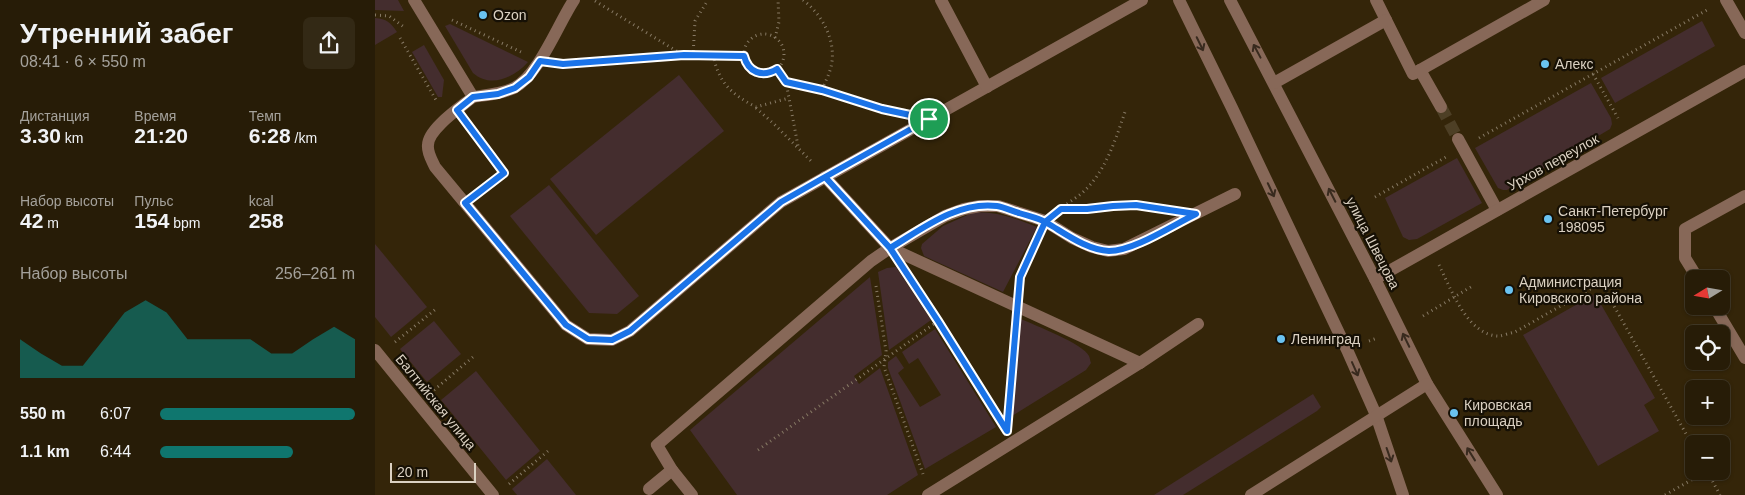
<!DOCTYPE html>
<html lang="ru">
<meta charset="utf-8">
<style>
:root{--surface:#271c07;--page:#332915;--text:#f1f3f6;--muted:#a4a19b;--line:#433a28;--accent:#0f766e}
body{margin:0;font-family:Helvetica,sans-serif;background:var(--page);color:var(--text);height:100vh;display:flex;flex-direction:column;font-size:19px;white-space:nowrap}
*{box-sizing:border-box;margin:0}
p{font-size:16px;color:var(--muted)}
.icon{flex:none;width:28px;height:28px;fill:none;stroke:currentColor;stroke-width:2;stroke-linecap:round;stroke-linejoin:round}
.map{position:relative;flex:1;overflow:hidden}
.sheet{display:flex;flex-direction:column;background:var(--surface);width:375px}
.sheet>*{flex:none}
.needle{width:32px;rotate:259deg}
.tools{position:absolute;left:1310px;top:270px;display:grid;gap:10px}
.tools a{display:grid;place-items:center;width:45px;height:45px;border-radius:8px;background:var(--surface);box-shadow:0 1px 4px #0004,0 0 0 1px var(--line);font-size:25px}
.scale{position:absolute;left:15px;bottom:12px;width:86px;box-sizing:border-box;padding-left:5px;border:2px solid #dbd1c2;border-top:0;font-size:14px;line-height:18px;white-space:nowrap;color:#dbd1c2;-webkit-text-stroke:4px #161005;paint-order:stroke}
.pin{position:absolute;display:grid;place-items:center;width:42px;height:42px;color:#fff;margin:-21px;border:2px solid #fff;border-radius:50%;box-shadow:0 1px 5px #0007}
.round{display:grid;place-items:center;flex:none;width:52px;height:52px;border-radius:8px;background:var(--page)}
.head{display:flex;align-items:center;justify-content:space-between;height:85px;padding:0 20px}
h1{font-size:28px;font-weight:600;line-height:38px}
.stats{display:grid;grid-template-columns:repeat(3,1fr);gap:8px;height:85px;padding:5px 20px}
.stats div{display:grid;align-content:center}
.stats b{font-size:21px;font-weight:600}
.stats small{font-size:14px;font-weight:400}
.stats p{font-size:14px}
.chart{height:140px;padding:10px 20px}
.chart p{display:flex;justify-content:space-between}
.chart svg{width:100%;height:90px;margin-top:5px;fill:var(--accent);opacity:.7}
ul{padding:0 20px;list-style:none;font-size:16px}
li{display:grid;grid-template-columns:80px 60px 1fr;align-items:center;height:38px}
li i{height:12px;border-radius:6px;background:var(--accent)}
main{display:flex;flex:1;min-height:0}
.map>svg:first-child{display:block}
</style>
<main>
<section class="sheet">
<div class="head"><div><h1>Утренний забег</h1><p>08:41 · 6 × 550 m</p></div><a class="round"><svg class="icon" aria-label="share" viewBox="0 0 24 24"><path d="M12 15V3M7 8l5-5 5 5M5 13v7h14v-7"/></svg></a></div>
<div class="stats">
<div><p>Дистанция</p><b>3.30<small> km</small></b></div>
<div><p>Время</p><b>21:20</b></div>
<div><p>Темп</p><b>6:28<small> /km</small></b></div>
</div>
<div class="stats">
<div><p>Набор высоты</p><b>42<small> m</small></b></div>
<div><p>Пульс</p><b>154<small> bpm</small></b></div>
<div><p>kcal</p><b>258</b></div>
</div>
<div class="chart"><p><span>Набор высоты</span>256–261 m</p>
<svg viewBox="0 0 160 44" preserveAspectRatio="none"><path d="M0 44V25L10 32L20 38L30 38L40 25L50 12L60 6L70 12L80 25L90 25L100 25L110 25L120 32L130 32L140 25L150 19L160 25V44z"/></svg>
</div>
<ul>
<li><b>550 m</b>6:07<i style="width:100%"></i></li>
<li><b>1.1 km</b>6:44<i style="width:68%"></i></li>
</ul>
</section>
<div class="map">
<svg width="1370" height="495" viewBox="0 0 1370 495">
<rect width="100%" height="100%" fill="#342509"/>
<g fill="#442d2e">
<path d="M 0,0 L 23,0 L 29,11 L 0,10 Z"/>
<path d="M 0,18 C 12,19 15,22 22,32 L 0,45 Z"/>
<path d="M 1327,21 L 1340,46 L 1240,103 L 1226,78 Z"/>
<path d="M 75,24 L 153,62 C 140,77 116,89 98,73 L 70,26 Z"/>
<path d="M 49,45 L 69,80 L 67,97 L 63,97 L 37,52 Z"/>
<path d="M 304,75 L 349,131 L 221,235 L 175,179 Z"/>
<path d="M 1216,83 L 1236,118 L 1237,124 L 1235,129 L 1132,190 L 1128,190 L 1123,188 L 1100,148 Z"/>
<path d="M 1082,158 L 1107,203 L 1042,239 L 1034,240 L 1028,237 L 1010,198 Z"/>
<path d="M 174,185 L 264,296 L 242,314 L 214,313 L 135,216 Z"/>
<path d="M 599,212 C 624,212 639,218 662,227 L 628,292 L 549,256 L 546,248 L 547,244 L 568,226 Z"/>
<path d="M 0,244 L 52,307 L 16,337 L 0,317 Z"/>
<path d="M 521,267 L 556,320 L 514,350 L 503,272 L 512,268 Z"/>
<path d="M 495,277 L 507,355 L 479,376 L 484,384 L 505,368 L 543,475 L 512,495 L 362,495 L 315,430 Z"/>
<path d="M 1220,294 L 1280,398 L 1269,405 L 1284,431 L 1223,466 L 1148,335 Z"/>
<path d="M 646,319 C 659,325 709,344 714,356 C 715,358 715,361 716,363 L 711,370 L 637,416 Z"/>
<path d="M 59,321 L 86,354 L 52,382 L 25,349 Z"/>
<path d="M 560,329 L 621,427 L 550,469 L 513,368 L 513,362 L 521,356 L 529,368 L 523,373 L 545,407 L 566,395 L 543,358 L 534,364 L 527,352 Z"/>
<path d="M 101,371 L 165,451 L 131,480 L 66,400 Z"/>
<path d="M 938,394 L 946,407 L 942,411 L 808,495 L 779,495 Z"/>
<path d="M 172,459 L 201,495 L 142,495 L 137,489 Z"/>
</g>
<g fill="none" stroke-linecap="round" stroke-linejoin="round">
<path stroke="#4d3f25" stroke-width="12" stroke-dasharray="12 6" stroke-linecap="butt" d="M 1066,107 L 1083,139"/>
<g stroke="#877a65" stroke-width="3" stroke-dasharray="1 4" stroke-linecap="butt">
<path d="M 428,0 C 448,15 462,42 456,67 C 454,75 450,82 447,90"/>
<path d="M 220,1 L 308,55"/>
<path d="M 0,15 L 14,16 L 29,27"/>
<path d="M 77,20 L 146,52"/>
<circle cx="389" cy="54" r="20"/>
<path d="M 25,38 L 61,100"/>
<path d="M 400,38 L 404,22 L 403,0"/>
<path d="M 338,55 C 344,83 356,94 381,107 L 414,98"/>
<path d="M 318,56 L 320,21 L 333,0"/>
<path d="M 188,64 L 309,55 L 369,56"/>
<path d="M 401,69 L 411,82 L 423,146"/>
<path d="M 1218,74 L 1243,118"/>
<path d="M 411,82 L 447,90 L 523,113"/>
<path d="M 381,108 L 399,124 L 436,161"/>
<path d="M 95,127 L 129,173 L 107,191"/>
<path d="M 1104,138 L 1332,10"/>
<path d="M 1000,197 L 1071,157"/>
<path d="M 688,207 C 694,202 701,198 707,193 C 731,172 741,138 751,109"/>
<path d="M 692,209 L 712,209 L 761,205 L 785,207"/>
<path d="M 1064,265 C 1076,289 1093,337 1125,336 C 1129,335 1135,333 1140,332 L 1226,283 L 1319,448"/>
<path d="M 538,283 L 628,423"/>
<path d="M 644,285 L 645,277 L 661,240"/>
<path d="M 501,286 L 511,351 L 509,367 L 548,474"/>
<path d="M 1048,316 L 1099,285"/>
<path d="M 994,341 L 1002,338"/>
<path d="M 20,342 L 61,309"/>
<path d="M 59,390 L 98,357"/>
<path d="M 633,420 L 641,329"/>
<path d="M 383,450 L 563,321"/>
<path d="M 134,484 L 173,451"/>
<path d="M 1290,495 L 1332,471 L 1345,495"/>
</g>
<g stroke="#876858" stroke-width="12">
<path d="M 39,0 L 98,97 C 86,107 53,129 53,145 C 52,153 57,160 60,167 L 191,325 L 213,339 L 237,340 L 255,331 L 406,202 L 767,0"/>
<path d="M 566,0 L 612,87"/>
<path d="M 804,0 L 857,108 L 973,352 L 1001,415 L 1028,495"/>
<path d="M 855,0 L 1000,279 L 1052,384 L 1122,495"/>
<path d="M 1001,0 L 1038,74 L 1169,0"/>
<path d="M 1351,0 L 1370,33"/>
<path d="M 1045,70 L 1066,107"/>
<path d="M 899,83 L 1011,20"/>
<path d="M 98,97 C 111,95 126,94 139,88 C 164,75 183,24 199,0"/>
<path d="M 1083,139 L 1122,210"/>
<path d="M 450,177 L 515,248 L 765,363"/>
<path d="M 1000,279 L 1370,71"/>
<path d="M 1323,279 L 1310,258 L 1310,229 L 1370,196"/>
<path d="M 1339,306 L 1370,358"/>
<path d="M 0,350 L 118,495"/>
<path d="M 274,489 L 297,470"/>
<path d="M 317,495 L 297,470 L 282,445 L 496,261 L 515,248 L 570,216 L 589,209 L 605,206 L 623,206 L 670,221 L 697,238 L 717,247 L 733,251 L 749,249 L 860,194"/>
<path d="M 553,495 L 765,363 L 823,324"/>
<path d="M 876,495 L 1052,384"/>
</g>
</g>
<defs><path id="oneway-shaft" d="M-6 0H5M1.5-3L5.5 0L1.5 3" fill="none" stroke-width="1.6" stroke-linecap="round" stroke-linejoin="round" transform="scale(1.25)"/></defs>
<g stroke="#382a1e">
<use href="#oneway-shaft" transform="translate(825 44) rotate(64)"/>
<use href="#oneway-shaft" transform="translate(882 51) rotate(-118)"/>
<use href="#oneway-shaft" transform="translate(896 190) rotate(65)"/>
<use href="#oneway-shaft" transform="translate(957 195) rotate(-117)"/>
<use href="#oneway-shaft" transform="translate(1031 340) rotate(-116)"/>
<use href="#oneway-shaft" transform="translate(980 369) rotate(66)"/>
<use href="#oneway-shaft" transform="translate(1096 454) rotate(-122)"/>
<use href="#oneway-shaft" transform="translate(1014 455) rotate(71)"/>
</g>
<g fill="none" stroke-linecap="round" stroke-linejoin="round">
<g stroke="#fff" stroke-width="10">
<path id="route" d="M 554,119 L 507,109 L 447,90 L 411,82 L 402,69 C 387,78 373,72 369,56 L 309,55 L 188,64 L 165,61 L 154,77 L 140,88 L 123,94 L 98,97 L 82,110 L 129,173 L 90,203 L 191,325 L 213,339 L 237,340 L 255,331 L 406,202 L 450,177 L 515,248 C 547,229 582,201 622,206 C 629,207 637,211 644,213 C 653,216 664,218 672,223 C 691,234 712,250 734,251 C 759,251 798,225 821,214 L 761,205 L 738,206 L 712,209 L 686,209 L 670,222 L 645,277 L 632,431 L 563,321 L 515,248 L 450,177 L 554,119"/>
</g>
<use href="#route" stroke="#1a73e8" stroke-width="6"/>
</g>
<g fill="#6ac3f1" stroke="#161005" stroke-width="2">
<circle cx="108" cy="15" r="5"/>
<circle cx="1170" cy="64" r="5"/>
<circle cx="1173" cy="219" r="5"/>
<circle cx="1134" cy="290" r="5"/>
<circle cx="906" cy="339" r="5"/>
<circle cx="1079" cy="413" r="5"/>
</g>
<g text-anchor="middle" dominant-baseline="central" stroke-width="4.5" stroke-linejoin="round" paint-order="stroke">
<g font-size="14" fill="#dbd1c2" stroke="#161005" text-anchor="start">
<text x="118" y="15">Ozon</text>
<text x="1180" y="64">Алекс</text>
<text x="1183" y="211">Санкт-Петербург<tspan x="1183" dy="16">198095</tspan></text>
<text x="1144" y="282">Администрация<tspan x="1144" dy="16">Кировского района</tspan></text>
<text x="916" y="339">Ленинград</text>
<text x="1089" y="405">Кировская<tspan x="1089" dy="16">площадь</tspan></text>
</g>
<g font-size="14" fill="#dbd1c2" stroke="#161005">
<text transform="translate(1178 162) rotate(-29)">Урхов переулок</text>
<text transform="translate(998 243) rotate(63)">улица Швецова</text>
<text transform="translate(61 402) rotate(51)">Балтийская улица</text>
</g>
</g>
</svg>
<div class="tools">
<a><svg class="needle" viewBox="-14 -14 28 28"><path d="M0-13l5 13h-10z" fill="#e53935"/><path d="M0 13l5-13h-10z" fill="#a4a19b"/></svg></a>
<a><svg class="icon" aria-label="locate" viewBox="0 0 24 24"><circle cx="12" cy="12" r="6"/><path d="M12 2v4M12 18v4M2 12h4M18 12h4"/></svg></a>
<a>+</a>
<a>−</a>
</div>
<div class="scale">20 m</div>
<div class="pin" style="left:554px;top:119px;background:#1e9e55"><svg class="icon" aria-label="arrive" viewBox="0 0 24 24"><path d="M6 21V4h12l-3 4 3 4H6"/></svg></div>
</div>
</main>
